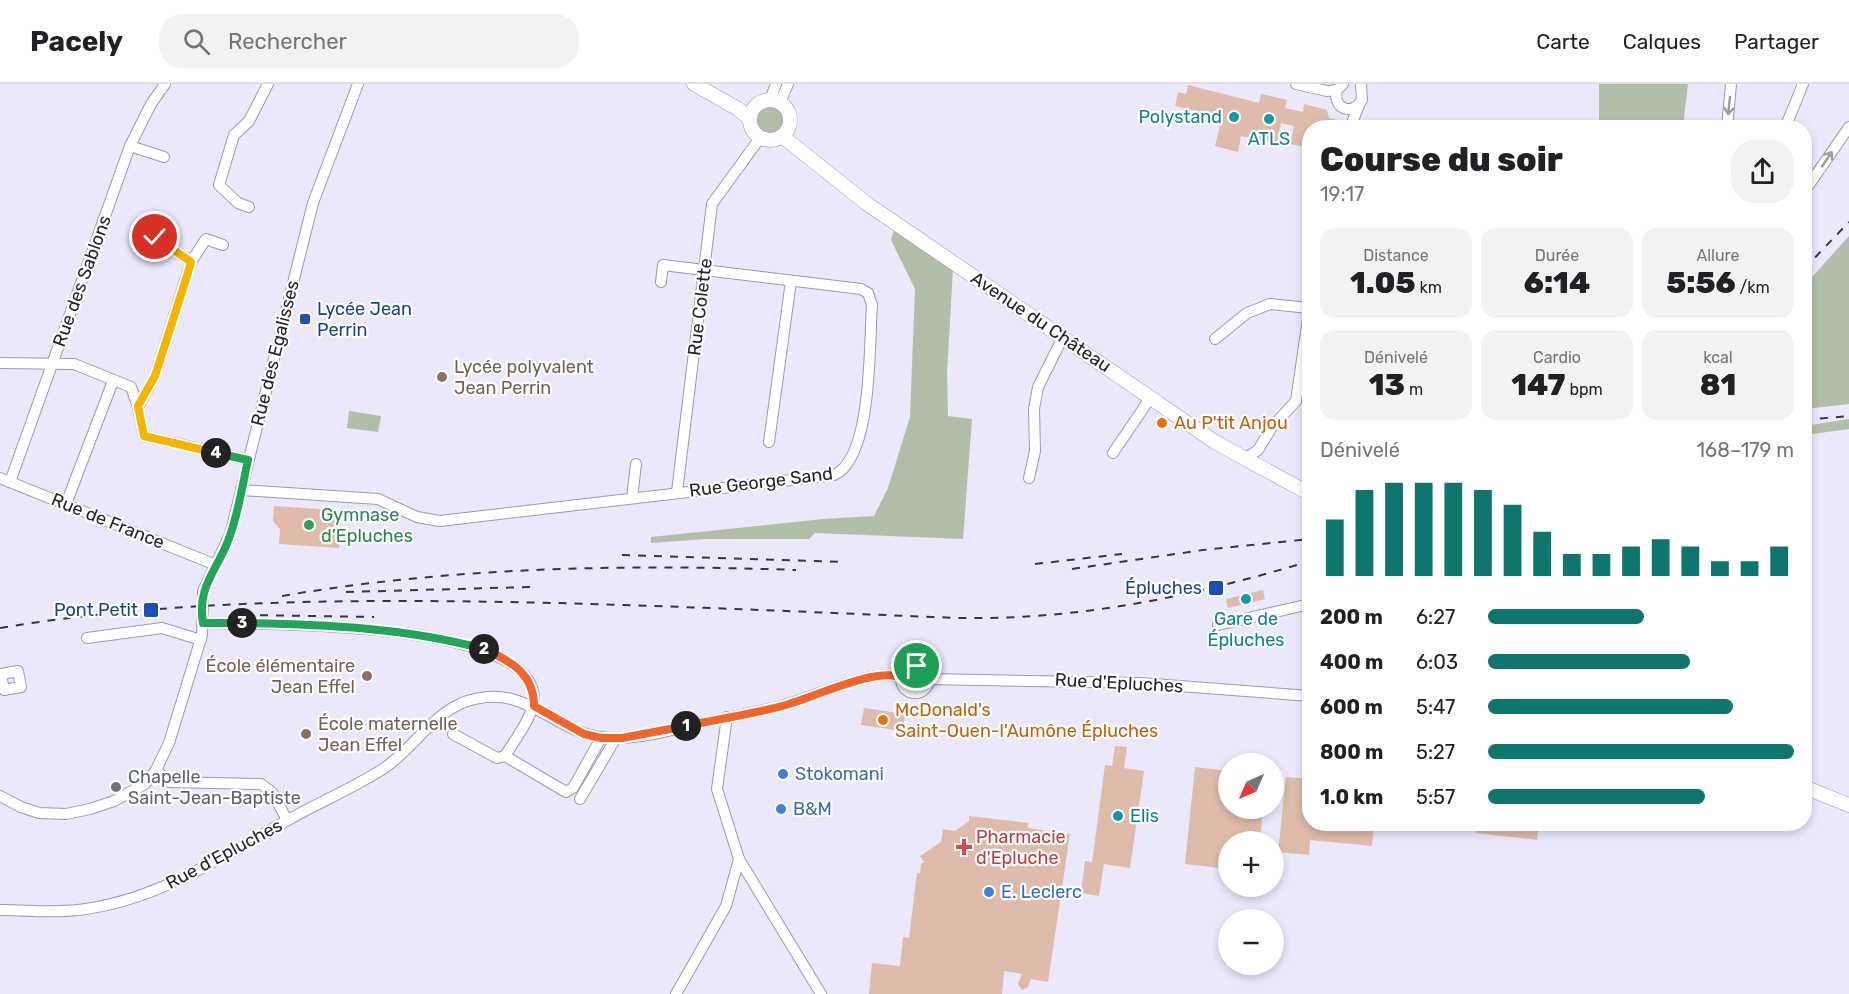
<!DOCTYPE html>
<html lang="fr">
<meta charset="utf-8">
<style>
:root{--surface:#fff;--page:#f2f2f2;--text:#202124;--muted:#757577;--line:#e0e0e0;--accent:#0f766e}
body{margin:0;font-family:Rubik,sans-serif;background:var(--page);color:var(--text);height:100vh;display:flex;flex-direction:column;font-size:22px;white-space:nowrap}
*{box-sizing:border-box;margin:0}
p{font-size:20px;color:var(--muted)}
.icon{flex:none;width:33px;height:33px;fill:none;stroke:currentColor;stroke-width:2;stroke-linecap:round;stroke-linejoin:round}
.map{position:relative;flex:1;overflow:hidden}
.sheet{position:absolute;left:1302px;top:36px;width:510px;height:711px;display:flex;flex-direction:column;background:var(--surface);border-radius:24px;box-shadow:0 3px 9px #0003}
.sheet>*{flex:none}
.needle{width:39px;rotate:225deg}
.controls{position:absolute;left:1218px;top:669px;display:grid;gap:12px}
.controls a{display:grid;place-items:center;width:66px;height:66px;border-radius:50%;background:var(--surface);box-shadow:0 3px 9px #0003;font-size:30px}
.pin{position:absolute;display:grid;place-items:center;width:51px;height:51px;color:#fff;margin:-26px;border:3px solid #fff;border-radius:50%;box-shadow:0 2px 6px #0007}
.km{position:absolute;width:30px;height:30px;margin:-15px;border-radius:50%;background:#222;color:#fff;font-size:16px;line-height:30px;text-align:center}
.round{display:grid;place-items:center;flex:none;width:63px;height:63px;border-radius:24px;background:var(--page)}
.headline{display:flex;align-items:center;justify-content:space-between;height:102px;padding:0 18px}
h1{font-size:33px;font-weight:800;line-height:45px}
.metrics{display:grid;grid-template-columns:repeat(3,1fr);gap:9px;height:102px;padding:6px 18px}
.metrics div{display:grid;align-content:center;border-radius:15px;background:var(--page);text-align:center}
.metrics b{font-size:30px;font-weight:800}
.metrics small{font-size:16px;font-weight:400}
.metrics p{font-size:16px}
.chart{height:168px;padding:12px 18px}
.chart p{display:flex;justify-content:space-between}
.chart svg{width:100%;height:108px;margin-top:6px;stroke:var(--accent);stroke-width:6}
ul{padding:0 18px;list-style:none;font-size:20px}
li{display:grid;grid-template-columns:96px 72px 1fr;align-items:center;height:45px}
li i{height:15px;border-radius:8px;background:var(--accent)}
header{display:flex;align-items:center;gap:36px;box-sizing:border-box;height:84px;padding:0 30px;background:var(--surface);border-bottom:2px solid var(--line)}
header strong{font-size:28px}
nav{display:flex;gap:33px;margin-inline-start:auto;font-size:21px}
.search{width:420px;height:54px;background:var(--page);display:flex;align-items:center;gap:15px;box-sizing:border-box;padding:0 21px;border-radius:24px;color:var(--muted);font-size:22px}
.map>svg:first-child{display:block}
</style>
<header>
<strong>Pacely</strong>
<div class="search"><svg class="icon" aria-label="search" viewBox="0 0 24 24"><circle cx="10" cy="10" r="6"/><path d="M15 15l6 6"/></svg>Rechercher</div>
<nav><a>Carte</a><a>Calques</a><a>Partager</a></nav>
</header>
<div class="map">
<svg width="1849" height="910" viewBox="0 0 1849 910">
<rect width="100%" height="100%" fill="#ebe8fc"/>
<g fill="#b1bfa9">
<path d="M 1599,0 L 1688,0 L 1683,43 L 1599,43 Z"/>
<circle cx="769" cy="37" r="14"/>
<path d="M 894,146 L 953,184 L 947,289 L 948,332 L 972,335 L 963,455 L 815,449 L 809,455 L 706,455 L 651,459 L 651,453 L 823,435 L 874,432 L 888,404 L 910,333 L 915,205 L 891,156 Z"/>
<path d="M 1849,152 L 1849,320 L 1805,325 L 1805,201 Z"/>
<path d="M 349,327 L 381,332 L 378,348 L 347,344 Z"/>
<path d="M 1849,335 L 1849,345 L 1805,351 L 1805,342 Z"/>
</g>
<g fill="#dfbbab">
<path d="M 1188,1 L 1259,19 L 1261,10 L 1287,16 L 1285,24 L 1303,28 L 1304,20 L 1327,26 L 1329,34 L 1335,35 L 1334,44 L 1310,44 L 1310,64 L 1290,60 L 1294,42 L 1281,39 L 1277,59 L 1241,52 L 1238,68 L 1215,62 L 1222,33 L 1175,22 L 1178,8 L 1186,10 Z"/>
<path d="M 274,422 L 319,425 L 326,432 L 341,433 L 339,464 L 279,460 L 280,445 L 273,437 Z"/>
<path d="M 1263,506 L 1265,515 L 1228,524 L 1226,515 Z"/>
<path d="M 864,624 L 905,630 L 903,647 L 861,641 Z"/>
<path d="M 1115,662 L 1127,663 L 1124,684 L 1144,687 L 1130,784 L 1104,780 L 1099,812 L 1081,809 L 1085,777 L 1092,778 L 1105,681 L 1112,682 Z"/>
<path d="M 1195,683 L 1228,687 L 1228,724 L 1263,724 L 1260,758 L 1228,758 L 1228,785 L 1185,780 Z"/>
<path d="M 1286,693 L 1310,695 L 1310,740 L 1374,740 L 1372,762 L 1310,756 L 1309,771 L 1278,768 Z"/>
<path d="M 969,732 L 1028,739 L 1028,744 L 1070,750 L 1048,898 L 1031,895 L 1028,903 L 1022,906 L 1018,900 L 1022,890 L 1004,887 L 1002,910 L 869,910 L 872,879 L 900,882 L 903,853 L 909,854 L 917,789 L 920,789 L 921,780 L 924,778 L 920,772 L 941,758 L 943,745 L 955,747 L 969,737 Z"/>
<path d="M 1477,740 L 1539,741 L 1537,756 L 1476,749 Z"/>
</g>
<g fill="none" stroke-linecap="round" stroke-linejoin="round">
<g stroke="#9d9ab0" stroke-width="12">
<g id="minor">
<path d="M 1296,0 L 1327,7 L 1337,6"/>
<path d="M 1343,0 L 1337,6 C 1332,24 1352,33 1362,16 L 1361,0"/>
<path d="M 770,16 L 776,0"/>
<path d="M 780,19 L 788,0"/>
<path d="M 1350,44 L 1359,21"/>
<path d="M 1727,44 L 1731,0"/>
<path d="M 1785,44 L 1803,0"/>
<path d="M 130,62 L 164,73"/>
<path d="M 1804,108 L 1849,43"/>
<path d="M 249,123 L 238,119 L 219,101 L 234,51 L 249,37 L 268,0"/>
<path d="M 155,153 L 191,178"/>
<path d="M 1215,255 L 1247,229 L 1270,220 L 1309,224"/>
<path d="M 0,279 L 74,280 L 131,303 L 138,323 L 144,352 L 248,376"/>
<path d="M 138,323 L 155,292 L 191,178 L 206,155 L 223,161"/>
<path d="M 769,358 L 791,197"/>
<path d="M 1113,369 L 1151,313"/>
<path d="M 1241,373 L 1249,372 L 1258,366 L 1272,343 L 1296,317 L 1310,221"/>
<path d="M 0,394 L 216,481"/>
<path d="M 1029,394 L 1035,367 L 1034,325 L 1038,303 L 1063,253"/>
<path d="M 10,398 L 130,62 L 151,20 L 165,0"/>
<path d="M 241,406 L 378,415 L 417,433 L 440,437 L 834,391 C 873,374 869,260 872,221 L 868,209 L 861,205 L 663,181 L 661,198"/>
<path d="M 677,408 L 712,120 L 760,54"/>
<path d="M 632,414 L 636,380"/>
<path d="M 66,420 L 113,297"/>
<path d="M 203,539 C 264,540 516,536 533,607 C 538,628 515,655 505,672 L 566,708 L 573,704 L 601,654"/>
<path d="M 1218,541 L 1310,520"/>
<path d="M 87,554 L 162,544 L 201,556"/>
<circle cx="915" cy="595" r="14"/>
<path d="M 18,587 L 21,603 L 4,606 L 1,590 Z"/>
<path d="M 928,595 L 1140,599 L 1310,612"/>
<path d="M 453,650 L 497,674 L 505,672"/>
<path d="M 156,686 L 169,698 L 261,700 L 272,708 L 287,736"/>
<path d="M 0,712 L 21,723 L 39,729 L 66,730 L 90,725 L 114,717 L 145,700 L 156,686 L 169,659 L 202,551 L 203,507 L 230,451 L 313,119 L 358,0"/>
<path d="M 580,715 L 616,654"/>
<path d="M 739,775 L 821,910"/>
<path d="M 0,826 C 26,826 53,829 78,826 C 157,817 221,773 288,736 C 320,718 353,704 383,685 C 412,666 430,633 462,619 C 523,595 550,646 600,653 C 635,658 673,645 706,638 C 733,632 761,628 788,620 C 816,612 874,584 901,593"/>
<path d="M 676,910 L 726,822 L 739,775 L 717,705 L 727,633"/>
</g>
</g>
<g stroke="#9d9ab0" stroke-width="15">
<g id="major">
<path d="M 694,0 L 738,25 L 750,35"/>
<circle cx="770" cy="36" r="20"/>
<path d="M 782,52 L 866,119 L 1215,358 L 1310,410"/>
<path d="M 1804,703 L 1849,721"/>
</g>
</g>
<use href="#minor" stroke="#fff" stroke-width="10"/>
<use href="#major" stroke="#fff" stroke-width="14"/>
<g stroke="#373640" stroke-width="2" stroke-dasharray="8 8" stroke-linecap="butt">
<path d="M 1804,185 L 1849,138"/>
<path d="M 1804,336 L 1849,332"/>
<path d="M 622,471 L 844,478"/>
<path d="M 1035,480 L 1122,470"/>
<path d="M 1072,485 L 1203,466 L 1310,455"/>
<path d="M 346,508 L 530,503"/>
<path d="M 282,512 C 451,483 625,480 796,486"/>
<path d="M 244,531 L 374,533"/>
<path d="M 0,544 C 132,522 266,517 400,517 C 586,517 773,527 960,534 C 1080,536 1195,512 1310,477"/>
</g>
</g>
<defs><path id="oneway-shaft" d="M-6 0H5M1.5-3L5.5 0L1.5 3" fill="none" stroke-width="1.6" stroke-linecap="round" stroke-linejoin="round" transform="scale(1.5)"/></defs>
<g stroke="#9c9ca0">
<use href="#oneway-shaft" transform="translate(1729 22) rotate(96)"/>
<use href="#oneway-shaft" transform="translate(1827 75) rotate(-56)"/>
</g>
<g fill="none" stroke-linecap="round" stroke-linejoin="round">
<g stroke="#fff" stroke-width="12">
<path id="split-1" d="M 686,642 C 719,635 753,630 786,621 C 815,613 873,584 901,593 L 908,583 L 917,582"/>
</g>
<g stroke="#fff" stroke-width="12">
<path id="split-2" d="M 484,565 C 511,577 534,590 534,622 L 584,650 L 601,654 L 622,654 L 686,642"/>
</g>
<g stroke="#fff" stroke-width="12">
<path id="split-3" d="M 242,539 C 323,540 406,544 484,565"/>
</g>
<g stroke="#fff" stroke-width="12">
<path id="split-4" d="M 216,369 L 248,376 C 242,403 238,432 228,457 C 216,488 197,503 203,539 L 242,539"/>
</g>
<g stroke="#fff" stroke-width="12">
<path id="split-5" d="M 187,192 L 155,292 L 138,322 L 144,352 L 216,369"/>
</g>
<g stroke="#fff" stroke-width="12">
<path id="split-6" d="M 155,153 L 191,178 L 187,192"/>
</g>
<use href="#split-1" stroke="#f0652b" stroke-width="8"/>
<use href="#split-2" stroke="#f0652b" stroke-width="8"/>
<use href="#split-3" stroke="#22a559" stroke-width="8"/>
<use href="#split-4" stroke="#22a559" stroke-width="8"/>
<use href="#split-5" stroke="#f5b400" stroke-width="8"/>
<use href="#split-6" stroke="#f5b400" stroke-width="8"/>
</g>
<g fill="#0f9aa8" stroke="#fff" stroke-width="2">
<circle cx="1234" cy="33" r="6"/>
<circle cx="1269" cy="35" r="6"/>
<circle cx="1246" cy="515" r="6"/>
<circle cx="1118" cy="732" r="6"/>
</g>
<g fill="#1a4fb4" stroke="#fff" stroke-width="2">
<rect x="299" y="229" width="12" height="12" rx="3"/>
<rect x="1208" y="496" width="16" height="16" rx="3"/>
<rect x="143" y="518" width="16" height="16" rx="3"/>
</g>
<g fill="#8d6e63" stroke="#fff" stroke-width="2">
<circle cx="442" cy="293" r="6"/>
<circle cx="367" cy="592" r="6"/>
<circle cx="306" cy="650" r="6"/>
</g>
<g fill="#e8710a" stroke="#fff" stroke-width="2">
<circle cx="1162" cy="339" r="6"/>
<circle cx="883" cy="636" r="6"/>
</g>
<circle fill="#2e9e5b" stroke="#fff" stroke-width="2" cx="309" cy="441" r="6"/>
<g fill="#3f7fe0" stroke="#fff" stroke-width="2">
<circle cx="783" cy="690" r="6"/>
<circle cx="781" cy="725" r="6"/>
<circle cx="989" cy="808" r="6"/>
</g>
<circle fill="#6b7280" stroke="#fff" stroke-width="2" cx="116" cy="703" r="6"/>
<path fill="#e0444e" stroke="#fff" stroke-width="2" d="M961 754h6v6h6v6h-6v6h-6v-6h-6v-6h6z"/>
<g text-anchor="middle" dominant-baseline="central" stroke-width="4.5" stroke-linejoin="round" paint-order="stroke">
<g font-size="18" fill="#0d838f" stroke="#fff">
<text x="1222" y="33" text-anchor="end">Polystand</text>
<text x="1269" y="55">ATLS</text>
<text x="1246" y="535">Gare de<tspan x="1246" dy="21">Épluches</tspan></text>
<text x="1130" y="732" text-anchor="start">Elis</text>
</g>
<g font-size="18" fill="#23222b" stroke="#fff">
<text transform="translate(82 197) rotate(-70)">Rue des Sablons</text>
<text transform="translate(700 223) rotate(-83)">Rue Colette</text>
<text transform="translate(1041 238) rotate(34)">Avenue du Château</text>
<text transform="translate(275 269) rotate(-76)">Rue des Egalisses</text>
<text transform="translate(761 398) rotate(-7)">Rue George Sand</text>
<text transform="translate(108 437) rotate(22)">Rue de France</text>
<text transform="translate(1119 599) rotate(3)">Rue d'Epluches</text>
<text transform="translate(224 770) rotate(-28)">Rue d'Epluches</text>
</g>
<g font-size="18" fill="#164399" stroke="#fff" text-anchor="end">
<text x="317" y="225" text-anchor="start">Lycée Jean<tspan x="317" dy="21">Perrin</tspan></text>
<text x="1202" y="504">Épluches</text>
<text x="138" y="526">Pont Petit</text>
</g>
<g font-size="18" fill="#785e54" stroke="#fff" text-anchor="start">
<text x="454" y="283">Lycée polyvalent<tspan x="454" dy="21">Jean Perrin</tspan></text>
<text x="355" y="582" text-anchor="end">École élémentaire<tspan x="355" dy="21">Jean Effel</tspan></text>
<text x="318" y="640">École maternelle<tspan x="318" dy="21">Jean Effel</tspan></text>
</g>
<g font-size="18" fill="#c56008" stroke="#fff" text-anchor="start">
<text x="1174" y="339">Au P'tit Anjou</text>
<text x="895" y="626">McDonald's<tspan x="895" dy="21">Saint-Ouen-l'Aumône Épluches</tspan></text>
</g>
<g font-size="18" fill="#27864d" stroke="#fff" text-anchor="start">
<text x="321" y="431">Gymnase<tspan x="321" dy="21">d’Epluches</tspan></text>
</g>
<g font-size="18" fill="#366cbe" stroke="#fff" text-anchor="start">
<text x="795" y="690">Stokomani</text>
<text x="793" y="725">B&amp;M</text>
<text x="1001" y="808">E. Leclerc</text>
</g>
<g font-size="18" fill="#5b616d" stroke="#fff" text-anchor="start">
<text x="128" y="693">Chapelle<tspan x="128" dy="21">Saint-Jean-Baptiste</tspan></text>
</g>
<g font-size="18" fill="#be3a42" stroke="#fff" text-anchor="start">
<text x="976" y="753">Pharmacie<tspan x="976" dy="21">d'Epluche</tspan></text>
</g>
</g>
</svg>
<div class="controls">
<a><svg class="needle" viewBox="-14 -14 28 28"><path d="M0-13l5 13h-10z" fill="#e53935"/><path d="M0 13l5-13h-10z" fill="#757577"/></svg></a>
<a>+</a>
<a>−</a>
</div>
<div class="pin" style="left:917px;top:582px;background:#1e9e55"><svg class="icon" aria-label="arrive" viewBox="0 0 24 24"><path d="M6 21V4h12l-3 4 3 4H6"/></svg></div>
<div class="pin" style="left:155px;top:153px;background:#d93025"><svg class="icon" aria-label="check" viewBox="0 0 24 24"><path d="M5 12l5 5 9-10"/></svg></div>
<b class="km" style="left:686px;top:642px">1</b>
<b class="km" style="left:484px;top:565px">2</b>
<b class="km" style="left:242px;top:539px">3</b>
<b class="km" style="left:216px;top:369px">4</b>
<section class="sheet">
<div class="headline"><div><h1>Course du soir</h1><p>19:17</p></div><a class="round"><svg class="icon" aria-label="share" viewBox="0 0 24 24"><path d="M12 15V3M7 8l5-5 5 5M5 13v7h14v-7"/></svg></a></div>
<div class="metrics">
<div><p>Distance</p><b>1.05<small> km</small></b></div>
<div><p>Durée</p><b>6:14</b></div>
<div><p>Allure</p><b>5:56<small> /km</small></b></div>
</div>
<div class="metrics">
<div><p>Dénivelé</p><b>13<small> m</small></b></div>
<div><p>Cardio</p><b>147<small> bpm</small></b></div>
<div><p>kcal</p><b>81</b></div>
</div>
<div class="chart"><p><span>Dénivelé</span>168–179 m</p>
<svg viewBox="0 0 160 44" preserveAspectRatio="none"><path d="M5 44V21M15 44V9M25 44V6M35 44V6M45 44V6M55 44V9M65 44V15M75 44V26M85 44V35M95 44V35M105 44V32M115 44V29M125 44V32M135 44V38M145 44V38M155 44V32"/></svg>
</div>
<ul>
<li><b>200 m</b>6:27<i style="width:51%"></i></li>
<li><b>400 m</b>6:03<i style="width:66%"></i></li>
<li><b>600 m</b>5:47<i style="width:80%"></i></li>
<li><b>800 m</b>5:27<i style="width:100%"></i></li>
<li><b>1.0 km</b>5:57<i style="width:71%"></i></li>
</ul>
</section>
</div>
